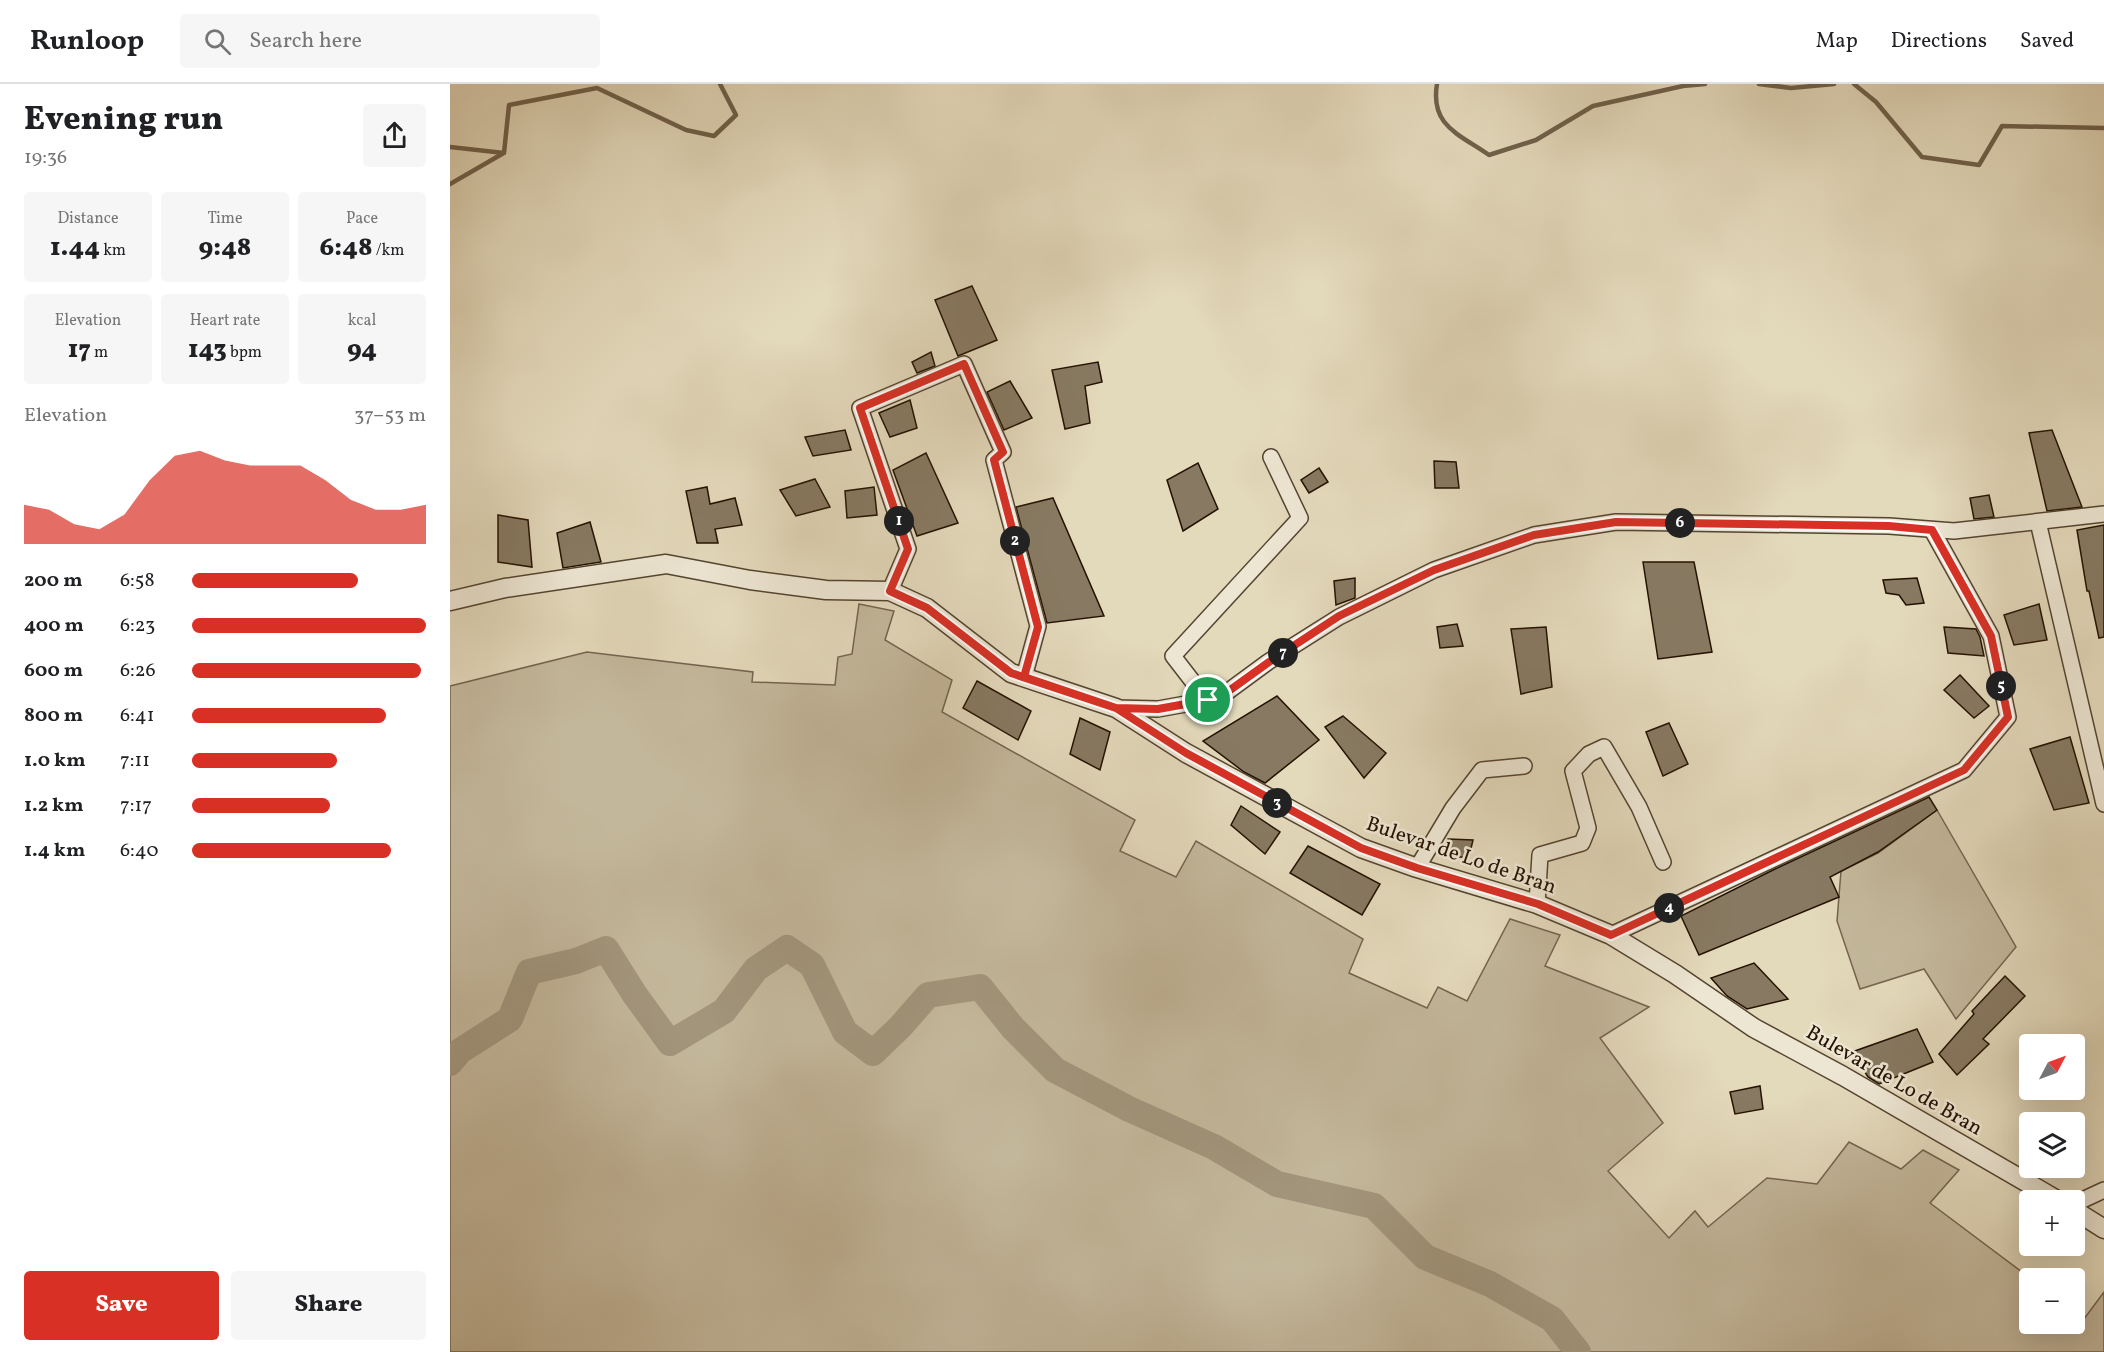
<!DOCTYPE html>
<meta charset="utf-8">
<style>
:root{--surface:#fff;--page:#f6f6f6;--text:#202124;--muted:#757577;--line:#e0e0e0;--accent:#d93025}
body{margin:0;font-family:Vollkorn,serif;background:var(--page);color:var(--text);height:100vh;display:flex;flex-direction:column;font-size:22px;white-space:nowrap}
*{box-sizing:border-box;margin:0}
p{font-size:20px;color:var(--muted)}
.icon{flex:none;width:33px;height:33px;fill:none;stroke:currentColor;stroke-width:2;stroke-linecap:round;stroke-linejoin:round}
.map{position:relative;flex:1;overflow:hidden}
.details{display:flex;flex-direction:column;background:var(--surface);width:450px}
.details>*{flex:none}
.needle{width:39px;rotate:49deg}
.controls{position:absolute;left:1569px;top:950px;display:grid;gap:12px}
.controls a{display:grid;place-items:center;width:66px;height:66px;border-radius:6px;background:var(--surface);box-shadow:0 6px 24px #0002;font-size:30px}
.pin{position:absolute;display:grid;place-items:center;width:51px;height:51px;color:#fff;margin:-26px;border:3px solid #fff;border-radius:50%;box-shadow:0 2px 6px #0007}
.km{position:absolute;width:30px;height:30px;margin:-15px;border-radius:50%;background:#222;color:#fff;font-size:16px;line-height:30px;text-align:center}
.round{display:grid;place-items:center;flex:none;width:63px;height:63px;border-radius:6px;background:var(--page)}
.overview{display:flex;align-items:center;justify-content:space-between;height:102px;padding:0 24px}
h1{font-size:33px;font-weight:800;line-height:45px}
.figures{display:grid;grid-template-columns:repeat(3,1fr);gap:9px;height:102px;padding:6px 24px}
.figures div{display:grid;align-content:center;border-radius:6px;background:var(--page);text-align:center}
.figures b{font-size:26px;font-weight:800}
.figures small{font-size:16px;font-weight:400}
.figures p{font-size:16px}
.chart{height:168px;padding:12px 24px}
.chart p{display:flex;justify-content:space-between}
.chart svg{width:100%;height:108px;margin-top:6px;fill:var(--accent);opacity:.7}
.cta{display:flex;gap:12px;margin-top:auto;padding:12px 24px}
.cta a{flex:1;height:69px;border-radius:6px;background:var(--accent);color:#fff;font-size:24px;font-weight:800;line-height:69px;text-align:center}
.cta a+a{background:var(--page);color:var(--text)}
ul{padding:0 24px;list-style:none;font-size:20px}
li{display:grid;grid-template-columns:96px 72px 1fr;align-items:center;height:45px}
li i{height:15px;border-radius:8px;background:var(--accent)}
header{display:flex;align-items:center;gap:36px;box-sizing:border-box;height:84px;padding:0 30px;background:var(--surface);border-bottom:2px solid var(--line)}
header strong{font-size:28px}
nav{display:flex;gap:33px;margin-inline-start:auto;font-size:21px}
.search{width:420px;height:54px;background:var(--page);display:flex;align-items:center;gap:15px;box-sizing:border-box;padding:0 21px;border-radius:6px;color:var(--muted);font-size:22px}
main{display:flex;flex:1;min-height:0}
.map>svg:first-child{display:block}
</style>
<header>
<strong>Runloop</strong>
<div class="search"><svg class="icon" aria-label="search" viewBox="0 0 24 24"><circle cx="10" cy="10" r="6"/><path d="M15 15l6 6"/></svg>Search here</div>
<nav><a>Map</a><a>Directions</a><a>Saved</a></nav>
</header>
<main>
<section class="details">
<div class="overview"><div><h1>Evening run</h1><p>19:36</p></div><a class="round"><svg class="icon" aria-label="share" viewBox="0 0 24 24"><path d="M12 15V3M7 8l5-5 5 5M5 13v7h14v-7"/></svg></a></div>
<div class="figures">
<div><p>Distance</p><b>1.44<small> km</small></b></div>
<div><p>Time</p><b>9:48</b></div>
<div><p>Pace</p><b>6:48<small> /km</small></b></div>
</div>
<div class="figures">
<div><p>Elevation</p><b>17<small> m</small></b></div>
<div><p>Heart rate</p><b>143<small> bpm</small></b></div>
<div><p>kcal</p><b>94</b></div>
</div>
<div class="chart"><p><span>Elevation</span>37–53 m</p>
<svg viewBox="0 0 160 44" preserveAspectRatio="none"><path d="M0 44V28L10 30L20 36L30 38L40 32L50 18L60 8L70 6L80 10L90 12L100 12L110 12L120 18L130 26L140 30L150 30L160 28V44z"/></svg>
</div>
<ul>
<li><b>200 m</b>6:58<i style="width:71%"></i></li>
<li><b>400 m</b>6:23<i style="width:100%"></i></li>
<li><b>600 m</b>6:26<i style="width:98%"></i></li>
<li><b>800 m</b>6:41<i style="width:83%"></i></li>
<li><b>1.0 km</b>7:11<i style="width:62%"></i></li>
<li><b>1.2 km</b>7:17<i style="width:59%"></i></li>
<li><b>1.4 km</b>6:40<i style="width:85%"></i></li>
</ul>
<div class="cta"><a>Save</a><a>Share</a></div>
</section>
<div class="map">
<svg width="1654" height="1268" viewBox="0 0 1654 1268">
<rect width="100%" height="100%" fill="#e3d9bb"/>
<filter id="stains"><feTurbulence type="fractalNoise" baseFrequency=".00333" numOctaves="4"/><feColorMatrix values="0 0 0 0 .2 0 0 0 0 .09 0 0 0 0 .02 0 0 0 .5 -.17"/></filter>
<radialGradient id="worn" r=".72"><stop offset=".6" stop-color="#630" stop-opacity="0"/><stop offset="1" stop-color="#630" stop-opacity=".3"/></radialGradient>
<g fill="#c3b79b" stroke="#74644e" stroke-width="1.5">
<path d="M 409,520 L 444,527 L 435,556 L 502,596 L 492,628 L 685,736 L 670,767 L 726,793 L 746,757 L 913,855 L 899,889 L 977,924 L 988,903 L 1017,917 L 1060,835 L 1110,851 L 1095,882 L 1199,923 L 1150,954 L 1213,1039 L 1158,1087 L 1219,1154 L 1245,1127 L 1258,1143 L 1317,1094 L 1367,1100 L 1399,1058 L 1451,1085 L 1473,1066 L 1509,1086 L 1480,1119 L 1580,1194 L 1580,1239 L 1624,1239 L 1625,1228 L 1634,1235 L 1654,1208 L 1654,1268 L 0,1268 L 0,602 L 137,568 L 303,588 L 302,598 L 385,601 L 388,573 L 402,570 Z"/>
<path d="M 1487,726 L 1566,863 L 1506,935 L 1474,885 L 1410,905 L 1387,837 L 1391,787 L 1428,769 Z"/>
</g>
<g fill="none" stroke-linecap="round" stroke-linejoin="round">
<g stroke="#70614b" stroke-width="4.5">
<path d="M 987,0 C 980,42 1009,50 1039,71 L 1086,56 L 1143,22 L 1233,2 L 1255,0"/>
<path d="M 1309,0 L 1341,4 L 1384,0"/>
<path d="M 1404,0 L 1426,18 L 1472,73 L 1529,81 L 1552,42 L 1654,44"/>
<path d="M 0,63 L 54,69 L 59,21 L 147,4 L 236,46 L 264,52 L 286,31 L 270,0"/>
<path d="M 0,100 L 52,70"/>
</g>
<path stroke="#a2957c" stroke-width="26" d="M 0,979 L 10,967 L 60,935 L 79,888 L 126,877 L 156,865 L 185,911 L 220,959 L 274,927 L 306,885 L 337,864 L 362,881 L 395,948 L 423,969 L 451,942 L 478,911 L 530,903 L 563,944 L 605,986 L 679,1025 L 764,1063 L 827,1100 L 924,1122 L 975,1173 L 1040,1200 L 1102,1235 L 1128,1268"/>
</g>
<g fill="#877962" stroke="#241201" stroke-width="1.5">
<path d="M 522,202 L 547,256 L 508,272 L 485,216 Z"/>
<path d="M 481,268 L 485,282 L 467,289 L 462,278 Z"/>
<path d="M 648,278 L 652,298 L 635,302 L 640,339 L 615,345 L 602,286 Z"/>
<path d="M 560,297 L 582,334 L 554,346 L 537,308 Z"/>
<path d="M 460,316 L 467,344 L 440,353 L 429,329 Z"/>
<path d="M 395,346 L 401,366 L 363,372 L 355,353 Z"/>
<path d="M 1602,346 L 1632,423 L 1597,427 L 1579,349 Z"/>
<path d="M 476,369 L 508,439 L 467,452 L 443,386 Z"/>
<path d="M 984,377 L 1006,378 L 1009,404 L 985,404 Z"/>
<path d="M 748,379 L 768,425 L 733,447 L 717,396 Z"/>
<path d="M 869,384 L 878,398 L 859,409 L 851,396 Z"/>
<path d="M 365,395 L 380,423 L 346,432 L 330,406 Z"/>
<path d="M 257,403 L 260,420 L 285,414 L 292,441 L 265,445 L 268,459 L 247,459 L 236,407 Z"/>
<path d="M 424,403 L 427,431 L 397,434 L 395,407 Z"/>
<path d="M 1539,411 L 1544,433 L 1524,435 L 1520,414 Z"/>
<path d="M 603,414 L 654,532 L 597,539 L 566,423 Z"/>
<path d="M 48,431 L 78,436 L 82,483 L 48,478 Z"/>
<path d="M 140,438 L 151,478 L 113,484 L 107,449 Z"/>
<path d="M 1654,441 L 1654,553 L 1649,554 L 1639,507 L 1637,507 L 1627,446 Z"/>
<path d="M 1193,478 L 1244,478 L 1262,568 L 1208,575 Z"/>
<path d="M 905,494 L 905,514 L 886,521 L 884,497 Z"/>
<path d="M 1467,494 L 1474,519 L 1456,521 L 1449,511 L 1436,509 L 1433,496 Z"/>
<path d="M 1589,520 L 1597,556 L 1564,561 L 1554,531 Z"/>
<path d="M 1007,540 L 1013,562 L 990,564 L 987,543 Z"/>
<path d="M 1096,543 L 1102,603 L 1071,610 L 1061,545 Z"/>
<path d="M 1494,543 L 1526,545 L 1530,553 L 1534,572 L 1498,569 Z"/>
<path d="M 1510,591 L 1539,622 L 1524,634 L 1494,606 Z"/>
<path d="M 527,597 L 581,627 L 568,656 L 513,624 Z"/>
<path d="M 827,612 L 869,656 L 815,699 L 794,688 L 753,657 Z"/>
<path d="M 893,632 L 936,669 L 914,694 L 875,643 Z"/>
<path d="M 630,634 L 660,648 L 650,686 L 620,670 Z"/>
<path d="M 1219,639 L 1238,680 L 1213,692 L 1196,648 Z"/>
<path d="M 1620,653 L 1639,719 L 1604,726 L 1580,665 Z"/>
<path d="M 1479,713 L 1487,726 L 1428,768 L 1380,793 L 1389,813 L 1249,871 L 1231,832 L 1323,786 Z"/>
<path d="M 791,722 L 830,748 L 815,770 L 781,741 Z"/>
<path d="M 998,755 L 1023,756 L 1019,773 L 999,773 Z"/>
<path d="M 858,762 L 930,800 L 912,831 L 840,789 Z"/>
<path d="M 1304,879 L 1338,915 L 1297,925 L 1277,912 L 1261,894 Z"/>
<path d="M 1555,892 L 1575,912 L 1533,955 L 1539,960 L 1507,991 L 1489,970 L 1524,930 L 1522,927 Z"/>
<path d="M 1467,945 L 1483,978 L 1429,1000 L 1418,993 L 1402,968 Z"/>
<path d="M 1310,1002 L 1313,1025 L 1285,1030 L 1280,1008 Z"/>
</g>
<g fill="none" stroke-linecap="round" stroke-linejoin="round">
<g stroke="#544430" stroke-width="18">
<g id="minor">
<path d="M 1588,438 L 1654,720"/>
<path d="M 440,507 L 458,465 L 410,324 L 514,280 L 553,368 L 544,376 L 588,542 L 574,593"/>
<path d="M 757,616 L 723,572 L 850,434 L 821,373"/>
<path d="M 666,624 L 708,625 L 769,614 L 818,578 L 889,533 L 984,486 L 1084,451 L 1166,438 L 1439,442 L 1504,447 L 1654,430"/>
<path d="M 967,784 L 1003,724 L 1032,686 L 1074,682"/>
<path d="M 1087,820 L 1090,771 L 1132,759 L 1138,744 L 1123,687 L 1139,670 L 1154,663 L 1189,723 L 1213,778"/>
<path d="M 1161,851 L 1514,686 L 1558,633 L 1541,552 L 1482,446"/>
<path d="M 1624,1120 L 1654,1106"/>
</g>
</g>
<g stroke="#544430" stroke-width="21">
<g id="tertiary">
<path d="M 0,517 L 55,504 L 216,480 L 300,496 L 376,506 L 440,507 L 477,524 L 561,589 L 666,624 L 736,669 L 911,764 L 967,784 L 1087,820 L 1161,851 L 1225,890 L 1304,944 L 1393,992 L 1607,1116"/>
<path d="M 1624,1126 L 1654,1145"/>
</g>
</g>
<use href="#minor" stroke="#ede6d3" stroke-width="15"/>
<use href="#tertiary" stroke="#ede6d3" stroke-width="18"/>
</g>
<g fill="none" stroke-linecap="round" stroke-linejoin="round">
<g stroke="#fff" stroke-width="12">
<path id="route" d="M 758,616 L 708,625 L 666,624 L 561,589 L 477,524 L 440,507 L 458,465 L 410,324 L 514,280 L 553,368 L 544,376 L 588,543 L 574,593 L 666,624 L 736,669 L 911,764 L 967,784 L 1088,820 L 1161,851 L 1514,686 L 1558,633 L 1541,552 L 1482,446 L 1439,442 L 1166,438 L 1084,451 L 984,486 L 889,532 L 819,578 L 769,614 L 758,616"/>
</g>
<use href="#route" stroke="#d93025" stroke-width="8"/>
</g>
<g text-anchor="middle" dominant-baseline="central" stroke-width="5" stroke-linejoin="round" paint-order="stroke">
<g font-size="21" fill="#241201" stroke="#ede6d3">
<text transform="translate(1011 772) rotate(19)">Bulevar de Lo de Bran</text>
<text transform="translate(1444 997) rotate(30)">Bulevar de Lo de Bran</text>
</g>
</g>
<rect width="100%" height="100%" filter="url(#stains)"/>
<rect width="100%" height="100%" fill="url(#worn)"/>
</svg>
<div class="controls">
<a><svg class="needle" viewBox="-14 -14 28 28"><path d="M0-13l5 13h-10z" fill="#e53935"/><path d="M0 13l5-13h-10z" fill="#757577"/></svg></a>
<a><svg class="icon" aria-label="layers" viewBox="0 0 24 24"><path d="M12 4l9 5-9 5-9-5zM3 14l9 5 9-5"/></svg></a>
<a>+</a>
<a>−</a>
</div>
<div class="pin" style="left:758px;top:616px;background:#1e9e55"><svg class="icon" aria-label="arrive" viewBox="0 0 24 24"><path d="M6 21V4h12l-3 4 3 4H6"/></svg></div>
<b class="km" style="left:449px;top:437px">1</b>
<b class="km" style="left:565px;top:457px">2</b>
<b class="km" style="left:827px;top:719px">3</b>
<b class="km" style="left:1219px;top:824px">4</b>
<b class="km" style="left:1551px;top:602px">5</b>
<b class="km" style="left:1230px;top:439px">6</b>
<b class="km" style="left:833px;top:569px">7</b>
</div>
</main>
